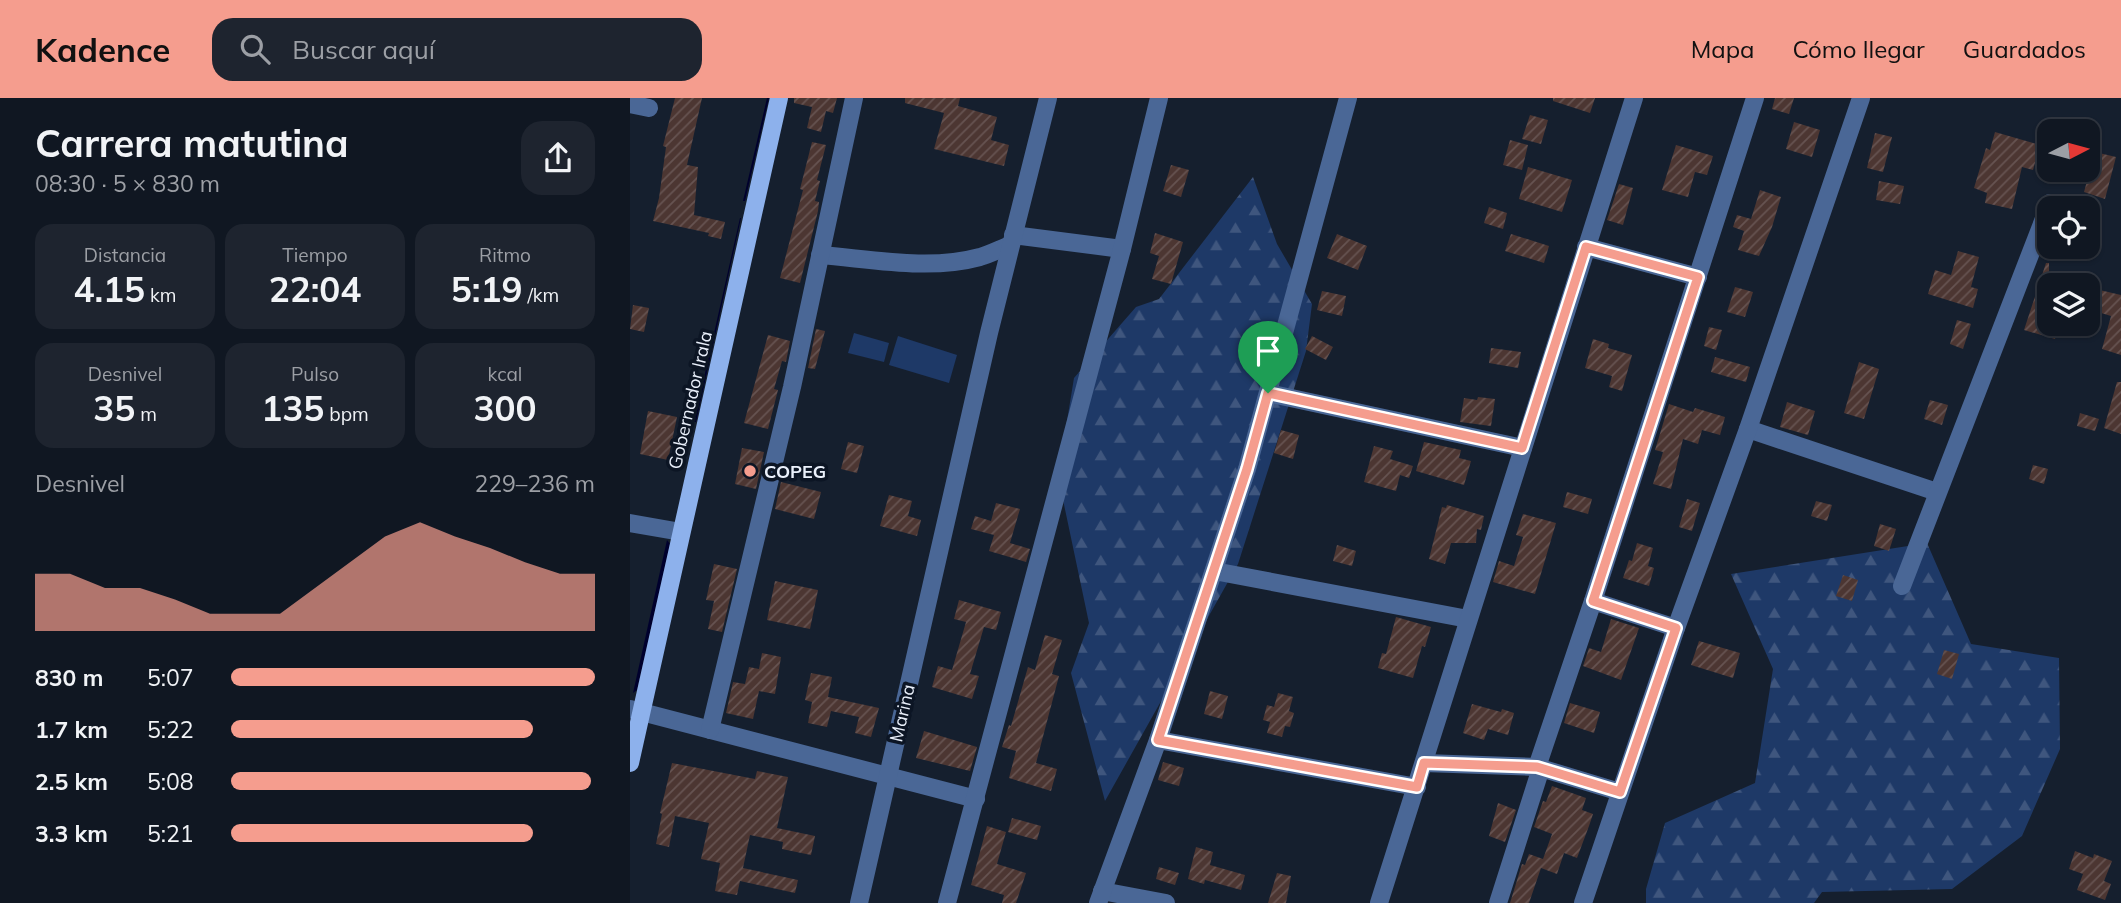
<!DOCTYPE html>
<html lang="es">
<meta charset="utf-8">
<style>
:root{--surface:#101722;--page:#1e242f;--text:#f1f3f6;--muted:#9c9fa5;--line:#303640;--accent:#f59d8e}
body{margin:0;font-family:Mulish,sans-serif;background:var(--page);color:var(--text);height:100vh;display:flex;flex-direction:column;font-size:26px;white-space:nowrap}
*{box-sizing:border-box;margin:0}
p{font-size:23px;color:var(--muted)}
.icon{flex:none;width:38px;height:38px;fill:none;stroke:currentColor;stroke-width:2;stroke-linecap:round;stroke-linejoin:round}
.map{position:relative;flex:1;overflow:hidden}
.sheet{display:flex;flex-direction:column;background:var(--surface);width:630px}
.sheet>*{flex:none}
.needle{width:46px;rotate:84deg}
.fabs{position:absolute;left:1407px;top:21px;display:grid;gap:14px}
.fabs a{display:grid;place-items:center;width:63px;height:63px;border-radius:14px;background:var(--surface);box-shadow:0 2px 5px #0004,0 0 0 2px var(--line);font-size:35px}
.pin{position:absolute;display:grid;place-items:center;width:60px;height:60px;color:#fff;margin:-72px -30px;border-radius:50% 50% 50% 0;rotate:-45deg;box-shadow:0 0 7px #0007}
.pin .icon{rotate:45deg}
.round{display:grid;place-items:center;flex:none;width:74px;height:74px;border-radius:21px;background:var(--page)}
.overview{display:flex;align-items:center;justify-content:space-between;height:119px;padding:0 35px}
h1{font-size:38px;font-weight:700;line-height:52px}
.stats{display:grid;grid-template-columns:repeat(3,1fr);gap:10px;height:119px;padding:7px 35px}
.stats div{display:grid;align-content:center;border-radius:18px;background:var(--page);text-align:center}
.stats b{font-size:35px;font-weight:700}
.stats small{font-size:19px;font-weight:400}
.stats p{font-size:19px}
.chart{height:196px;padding:14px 35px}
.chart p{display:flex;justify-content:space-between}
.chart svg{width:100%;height:126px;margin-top:7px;fill:var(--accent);opacity:.7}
ul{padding:0 35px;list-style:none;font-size:23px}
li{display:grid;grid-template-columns:112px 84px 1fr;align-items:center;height:52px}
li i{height:18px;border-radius:9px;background:var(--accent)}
header{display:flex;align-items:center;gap:42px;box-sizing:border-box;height:98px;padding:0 35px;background:var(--accent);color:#111}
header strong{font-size:33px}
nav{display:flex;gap:38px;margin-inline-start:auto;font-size:24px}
.search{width:490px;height:63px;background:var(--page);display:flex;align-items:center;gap:18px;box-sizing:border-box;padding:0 24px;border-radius:21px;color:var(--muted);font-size:26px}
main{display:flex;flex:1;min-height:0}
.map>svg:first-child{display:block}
</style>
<header>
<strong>Kadence</strong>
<div class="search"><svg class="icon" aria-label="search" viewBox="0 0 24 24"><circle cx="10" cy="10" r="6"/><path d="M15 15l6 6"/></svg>Buscar aquí</div>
<nav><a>Mapa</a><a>Cómo llegar</a><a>Guardados</a></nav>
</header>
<main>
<section class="sheet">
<div class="overview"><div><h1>Carrera matutina</h1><p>08:30 · 5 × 830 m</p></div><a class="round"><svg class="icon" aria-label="share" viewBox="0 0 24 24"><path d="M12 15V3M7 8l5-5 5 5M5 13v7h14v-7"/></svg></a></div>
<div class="stats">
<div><p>Distancia</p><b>4.15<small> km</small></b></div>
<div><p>Tiempo</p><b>22:04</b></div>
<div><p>Ritmo</p><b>5:19<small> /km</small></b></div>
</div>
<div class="stats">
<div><p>Desnivel</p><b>35<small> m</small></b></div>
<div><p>Pulso</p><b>135<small> bpm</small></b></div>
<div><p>kcal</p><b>300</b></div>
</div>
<div class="chart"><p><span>Desnivel</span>229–236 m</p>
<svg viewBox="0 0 160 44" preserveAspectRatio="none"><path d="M0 44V24L10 24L20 29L30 29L40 33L50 38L60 38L70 38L80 29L90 20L100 11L110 6L120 11L130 15L140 20L150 24L160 24V44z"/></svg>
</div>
<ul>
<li><b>830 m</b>5:07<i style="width:100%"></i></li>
<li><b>1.7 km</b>5:22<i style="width:83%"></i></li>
<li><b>2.5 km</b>5:08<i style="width:99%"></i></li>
<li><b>3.3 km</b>5:21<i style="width:83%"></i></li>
</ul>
</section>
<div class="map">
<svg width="1491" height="805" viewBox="0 0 1491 805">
<defs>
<pattern id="forest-firs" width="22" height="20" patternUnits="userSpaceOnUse" patternTransform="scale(1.75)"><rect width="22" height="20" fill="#1e3967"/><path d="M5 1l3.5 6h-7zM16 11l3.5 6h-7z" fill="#3f567e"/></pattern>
<pattern id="building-hatch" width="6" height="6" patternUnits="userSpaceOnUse" patternTransform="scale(1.75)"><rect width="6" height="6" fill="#4c3632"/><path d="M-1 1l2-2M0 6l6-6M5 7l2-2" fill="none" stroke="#665351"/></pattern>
</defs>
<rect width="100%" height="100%" fill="#151f2e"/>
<g fill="url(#forest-firs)">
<path d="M 623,79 L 647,146 L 682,206 L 676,253 L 608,466 L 475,703 L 441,575 L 459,525 L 428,378 L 444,280 L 506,209 L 529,201 Z"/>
<path d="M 1297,445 L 1341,546 L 1429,560 L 1430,651 L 1392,738 L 1322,791 L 1192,794 L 1184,805 L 1016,805 L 1016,791 L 1035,725 L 1125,685 L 1143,571 L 1101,476 Z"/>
</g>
<g fill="#1e3967">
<path d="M 224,235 L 259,245 L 254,264 L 218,255 Z"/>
<path d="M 268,238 L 327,257 L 319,285 L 259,267 Z"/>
</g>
<g fill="#00002d">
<path d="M 137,0 L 139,0 L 115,103 L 113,103 Z"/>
<path d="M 110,120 L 111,120 L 66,324 L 64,324 Z"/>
<path d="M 37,442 L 40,446 L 7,592 L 3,595 Z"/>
</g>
<g fill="url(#building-hatch)">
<path d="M 45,0 L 72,0 L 57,67 L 68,69 L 64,117 L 95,124 L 91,141 L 78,138 L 79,135 L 23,123 L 29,100 L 36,49 L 33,48 Z"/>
<path d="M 164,0 L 207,0 L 203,15 L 196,13 L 191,34 L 177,30 L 182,9 L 164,5 Z"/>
<path d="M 275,0 L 330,0 L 328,8 L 367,19 L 361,42 L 379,47 L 374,68 L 304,51 L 314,15 L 275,5 Z"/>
<path d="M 923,0 L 965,0 L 960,15 L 923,3 Z"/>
<path d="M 1145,0 L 1164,0 L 1159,16 L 1142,11 Z"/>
<path d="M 900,17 L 918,22 L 911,46 L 892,41 Z"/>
<path d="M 1164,24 L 1190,32 L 1182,59 L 1156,51 Z"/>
<path d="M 1365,34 L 1410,47 L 1403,72 L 1392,69 L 1382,111 L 1355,105 L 1357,95 L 1344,90 L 1356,50 L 1360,52 Z"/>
<path d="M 1245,35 L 1262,39 L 1253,74 L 1237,70 Z"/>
<path d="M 880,42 L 898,47 L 892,72 L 873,67 Z"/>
<path d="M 182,44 L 196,47 L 187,82 L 190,83 L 185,103 L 189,104 L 188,113 L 170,185 L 150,180 L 173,92 L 170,91 Z"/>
<path d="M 1046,47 L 1083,58 L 1077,77 L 1065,74 L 1058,99 L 1032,92 Z"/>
<path d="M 1465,54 L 1486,59 L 1475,101 L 1454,94 Z"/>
<path d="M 541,67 L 559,72 L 551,99 L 533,93 Z"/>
<path d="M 898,69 L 942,82 L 932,114 L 889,101 Z"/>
<path d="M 1249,83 L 1274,88 L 1270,106 L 1246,102 Z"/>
<path d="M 989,86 L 1003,90 L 993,127 L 977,122 Z"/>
<path d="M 1130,92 L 1151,99 L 1142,129 L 1129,158 L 1108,152 L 1114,133 L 1103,129 L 1107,117 L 1121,121 Z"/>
<path d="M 859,109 L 877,115 L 873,131 L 854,125 Z"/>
<path d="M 525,135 L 553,144 L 541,186 L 522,181 L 529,158 L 520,155 Z"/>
<path d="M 707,136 L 737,148 L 728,172 L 697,160 Z"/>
<path d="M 881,136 L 919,148 L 914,165 L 875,153 Z"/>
<path d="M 1328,153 L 1349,159 L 1341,189 L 1348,191 L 1343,210 L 1298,196 L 1305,172 L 1321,177 Z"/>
<path d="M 1416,165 L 1419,165 L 1419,226 L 1429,226 L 1425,241 L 1394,232 Z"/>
<path d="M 1105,189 L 1123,194 L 1115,219 L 1097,214 Z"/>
<path d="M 1461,190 L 1491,197 L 1491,257 L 1472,251 L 1481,218 L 1458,211 Z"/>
<path d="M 692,193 L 716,198 L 712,218 L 687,212 Z"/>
<path d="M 3,207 L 19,210 L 14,234 L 0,231 Z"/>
<path d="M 1327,222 L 1341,226 L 1333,251 L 1320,246 Z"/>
<path d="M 1079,229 L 1092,232 L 1086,252 L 1074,248 Z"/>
<path d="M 186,231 L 195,233 L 185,271 L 178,270 Z"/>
<path d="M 138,237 L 160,243 L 156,264 L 152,263 L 144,291 L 148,292 L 138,331 L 114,325 Z"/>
<path d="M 682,238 L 703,249 L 696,262 L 675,251 Z"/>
<path d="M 963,241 L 979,246 L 978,250 L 1002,257 L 992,293 L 979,289 L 982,278 L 955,270 Z"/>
<path d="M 861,250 L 891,254 L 888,270 L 859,265 Z"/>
<path d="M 1085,259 L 1120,269 L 1116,284 L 1081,274 Z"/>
<path d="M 1229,264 L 1249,271 L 1234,321 L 1214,315 Z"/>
<path d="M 1487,284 L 1491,284 L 1491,336 L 1474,330 Z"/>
<path d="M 848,299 L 865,301 L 861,328 L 830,324 L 834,300 L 847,302 Z"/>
<path d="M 1300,302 L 1318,307 L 1312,327 L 1294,321 Z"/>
<path d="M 1157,304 L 1185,313 L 1178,337 L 1150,329 Z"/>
<path d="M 1039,306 L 1063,314 L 1065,310 L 1095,319 L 1090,337 L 1072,332 L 1068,346 L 1053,341 L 1041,391 L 1023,386 L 1033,354 L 1025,352 Z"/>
<path d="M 18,313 L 47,319 L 38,362 L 10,356 Z"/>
<path d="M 1450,315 L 1469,321 L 1465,333 L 1447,328 Z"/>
<path d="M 651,332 L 669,337 L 663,361 L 644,355 Z"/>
<path d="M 218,344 L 234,348 L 227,375 L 211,371 Z"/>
<path d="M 794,344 L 831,352 L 829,360 L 841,363 L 834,387 L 786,373 Z"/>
<path d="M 744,348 L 763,353 L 760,361 L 783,368 L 779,380 L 770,377 L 766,393 L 734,384 Z"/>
<path d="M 112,350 L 134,354 L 126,391 L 105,386 Z"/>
<path d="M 1403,367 L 1418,371 L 1414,386 L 1399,381 Z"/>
<path d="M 151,384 L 191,394 L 184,421 L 145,411 Z"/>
<path d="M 937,394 L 962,401 L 958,416 L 933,409 Z"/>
<path d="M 259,397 L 282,403 L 278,418 L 291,422 L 287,438 L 250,428 Z"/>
<path d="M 1057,401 L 1070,405 L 1062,433 L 1049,429 Z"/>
<path d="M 1186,403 L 1202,407 L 1197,423 L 1181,418 Z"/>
<path d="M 366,405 L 390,411 L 380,445 L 400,451 L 396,464 L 359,453 L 364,437 L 341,431 L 345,418 L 361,423 Z"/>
<path d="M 817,407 L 854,418 L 851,432 L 847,431 L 846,445 L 821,445 L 815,466 L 799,461 L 812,409 L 816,410 Z"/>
<path d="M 893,416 L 926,425 L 905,496 L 863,484 L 869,463 L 884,468 L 893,439 L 886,437 Z"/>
<path d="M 1250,426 L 1266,431 L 1259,453 L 1244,448 Z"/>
<path d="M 1007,445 L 1023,450 L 1018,468 L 1024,470 L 1019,488 L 993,480 L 999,462 L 1002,463 Z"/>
<path d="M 707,447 L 726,453 L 722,468 L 703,463 Z"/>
<path d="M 84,466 L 107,471 L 92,534 L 78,531 L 84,503 L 76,502 Z"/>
<path d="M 1213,477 L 1228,482 L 1222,503 L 1206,498 Z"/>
<path d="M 145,483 L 188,492 L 180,531 L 137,522 Z"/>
<path d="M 329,502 L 371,514 L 366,532 L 354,529 L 340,576 L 349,578 L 342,601 L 302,589 L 308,568 L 322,572 L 336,524 L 324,521 Z"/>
<path d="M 766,519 L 801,529 L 795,549 L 792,548 L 783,580 L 748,570 L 752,555 L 756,556 Z"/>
<path d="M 981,521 L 1009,530 L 991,582 L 953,568 L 959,550 L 971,554 Z"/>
<path d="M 415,537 L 432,542 L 422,576 L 429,578 L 406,665 L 427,671 L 421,693 L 379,680 L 386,653 L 372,649 L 379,627 L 381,628 L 398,569 L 405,572 Z"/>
<path d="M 1069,543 L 1110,555 L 1103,580 L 1061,567 Z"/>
<path d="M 1314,552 L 1329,556 L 1322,581 L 1307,576 Z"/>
<path d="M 132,555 L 151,559 L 145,596 L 129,593 L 123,621 L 96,615 L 103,584 L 115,586 L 119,569 L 129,571 Z"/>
<path d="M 181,575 L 202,579 L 198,599 L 249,610 L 241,639 L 225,635 L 229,619 L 201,613 L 197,629 L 178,625 L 182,604 L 175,602 Z"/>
<path d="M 580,593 L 598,598 L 592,621 L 574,616 Z"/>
<path d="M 648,595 L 663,599 L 659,613 L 664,615 L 660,629 L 655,628 L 652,639 L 637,635 L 640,624 L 633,622 L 637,607 L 644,609 Z"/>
<path d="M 940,605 L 970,614 L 964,635 L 934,625 Z"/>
<path d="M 842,606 L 871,614 L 872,611 L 884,615 L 878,637 L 858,631 L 854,642 L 833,635 Z"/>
<path d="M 294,633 L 347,649 L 340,673 L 286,660 Z"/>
<path d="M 533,664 L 554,670 L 549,688 L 528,682 Z"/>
<path d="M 42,665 L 125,681 L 127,673 L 158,679 L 147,730 L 185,738 L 181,757 L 152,751 L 153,744 L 120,737 L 113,770 L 168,782 L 165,795 L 110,783 L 107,797 L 85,793 L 90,765 L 71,761 L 79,725 L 45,718 L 39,749 L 26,746 L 32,716 L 30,715 Z"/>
<path d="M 922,688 L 956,700 L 952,712 L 963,716 L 959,728 L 947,760 L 934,755 L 927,776 L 911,770 L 899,805 L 880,805 L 892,766 L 895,767 L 899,756 L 913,761 L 922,736 L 904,729 L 913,703 L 916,704 Z"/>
<path d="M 868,705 L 886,712 L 875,744 L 859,738 Z"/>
<path d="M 382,720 L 411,728 L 407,742 L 378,734 Z"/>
<path d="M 357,728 L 376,734 L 367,766 L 396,775 L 386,805 L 372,805 L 374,797 L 341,787 Z"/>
<path d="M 566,749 L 583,754 L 580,767 L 615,777 L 611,792 L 575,782 L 574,786 L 558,781 Z"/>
<path d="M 1445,753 L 1463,760 L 1464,756 L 1482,763 L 1474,783 L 1481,786 L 1475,802 L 1447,792 L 1453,776 L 1439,771 Z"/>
<path d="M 529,769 L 549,775 L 545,787 L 526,781 Z"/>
<path d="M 647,775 L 661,778 L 656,805 L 638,805 Z"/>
</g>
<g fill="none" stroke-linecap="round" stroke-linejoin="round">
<g stroke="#4a6796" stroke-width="18">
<path d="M 0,6 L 19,10"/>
<path d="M 383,137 L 492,151"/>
<path d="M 956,149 L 1068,179"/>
<path d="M 190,157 C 241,161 299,173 350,159 C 360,156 370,151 380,147"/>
<path d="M 638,295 L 893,350"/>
<path d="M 1118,331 L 1307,394"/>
<path d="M 0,425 L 51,434"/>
<path d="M 584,473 L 838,521"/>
<path d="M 1272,488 L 1420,105"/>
<path d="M 963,503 L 1046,530"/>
<path d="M 0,611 L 346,701"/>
<path d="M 80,632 L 162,289 L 224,0"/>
<path d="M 528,642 L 787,689"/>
<path d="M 794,665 L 907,669 L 990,694"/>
<path d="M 907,669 L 963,503 L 1125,0"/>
<path d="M 472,793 L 536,805"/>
<path d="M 229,805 L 359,235 L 418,0"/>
<path d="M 317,805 L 492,151 L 529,0"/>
<path d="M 468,805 L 528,642 L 617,371 L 718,0"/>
<path d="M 749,805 L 1004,0"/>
<path d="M 868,805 L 911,670"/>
<path d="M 953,805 L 1046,530 L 1118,331 L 1231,0"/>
</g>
<path stroke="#8db1ec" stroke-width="18" d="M 0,665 L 149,0"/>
</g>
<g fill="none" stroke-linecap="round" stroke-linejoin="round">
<g stroke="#fff" stroke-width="14">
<path id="route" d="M 956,149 L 1068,179 L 963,503 L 1046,530 L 990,694 L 907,669 L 794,665 L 787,689 L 528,642 L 617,371 L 638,295 L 892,350 Z"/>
</g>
<use href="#route" stroke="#f59d8e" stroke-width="9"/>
</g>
<circle fill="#f59d8e" stroke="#0c1524" stroke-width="2.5" cx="120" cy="373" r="7"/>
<g text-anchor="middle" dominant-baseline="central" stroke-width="7" stroke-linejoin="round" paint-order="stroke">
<g font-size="18" fill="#eaf0fb" stroke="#0c1524">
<text transform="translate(60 302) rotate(-77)">Gobernador Irala</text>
<text transform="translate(272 615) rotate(-77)">Marina</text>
</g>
<g font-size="18" font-weight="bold" fill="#eaf0fb" stroke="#0c1524" text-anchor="start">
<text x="134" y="373">COPEG</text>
</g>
</g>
</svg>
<div class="fabs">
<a><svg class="needle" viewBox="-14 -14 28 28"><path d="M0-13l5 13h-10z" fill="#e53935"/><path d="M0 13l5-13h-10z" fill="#9c9fa5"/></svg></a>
<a><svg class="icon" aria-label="locate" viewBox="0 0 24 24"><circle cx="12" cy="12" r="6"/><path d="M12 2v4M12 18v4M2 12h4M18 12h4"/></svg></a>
<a><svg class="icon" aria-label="layers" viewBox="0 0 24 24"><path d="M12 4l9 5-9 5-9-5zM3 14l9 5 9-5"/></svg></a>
</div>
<div class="pin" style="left:638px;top:295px;background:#1e9e55"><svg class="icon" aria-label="arrive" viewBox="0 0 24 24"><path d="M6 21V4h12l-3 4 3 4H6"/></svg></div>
</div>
</main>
